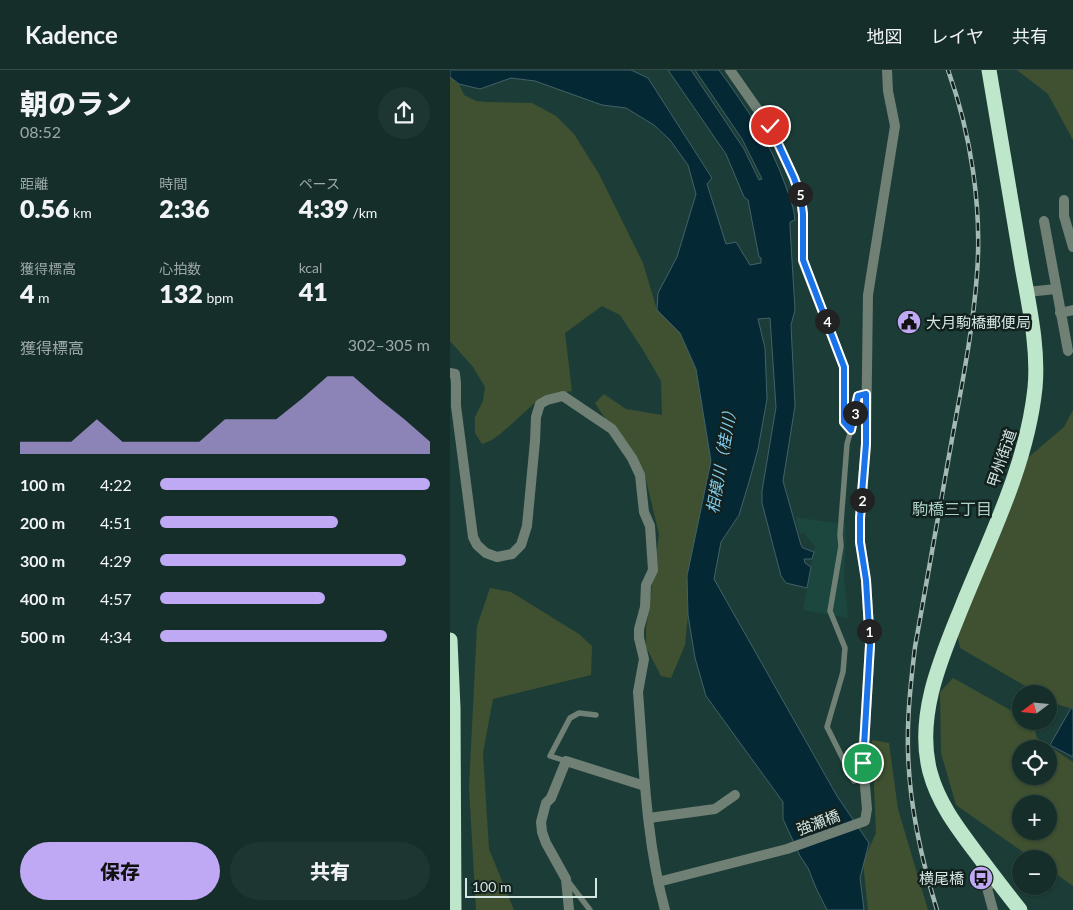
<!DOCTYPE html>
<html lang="ja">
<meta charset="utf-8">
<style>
:root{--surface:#152e29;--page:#1e3631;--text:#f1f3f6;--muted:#9da8a8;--line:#344a46;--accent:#bfa9f4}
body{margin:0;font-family:Lato,"Noto Sans JP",sans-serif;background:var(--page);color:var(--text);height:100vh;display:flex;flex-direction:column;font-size:19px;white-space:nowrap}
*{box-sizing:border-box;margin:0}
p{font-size:16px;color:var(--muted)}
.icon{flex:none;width:28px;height:28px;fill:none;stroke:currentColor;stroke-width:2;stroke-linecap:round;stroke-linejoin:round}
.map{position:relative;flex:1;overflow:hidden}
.details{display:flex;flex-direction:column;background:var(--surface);width:450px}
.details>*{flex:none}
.needle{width:32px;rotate:254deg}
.controls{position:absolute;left:562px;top:615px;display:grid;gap:10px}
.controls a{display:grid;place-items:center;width:45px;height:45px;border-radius:50%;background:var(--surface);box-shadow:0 1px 4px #0004,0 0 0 1px var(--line);font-size:25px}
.scale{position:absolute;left:15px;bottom:12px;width:132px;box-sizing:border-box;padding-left:5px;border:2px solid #d4e6e2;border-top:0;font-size:14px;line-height:18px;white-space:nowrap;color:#d4e6e2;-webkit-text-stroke:4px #13211e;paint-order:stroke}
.pin{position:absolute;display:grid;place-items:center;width:42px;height:42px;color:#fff;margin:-21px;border:2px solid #fff;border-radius:50%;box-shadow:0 1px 5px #0007}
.km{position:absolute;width:25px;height:25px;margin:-12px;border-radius:50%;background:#222;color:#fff;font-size:14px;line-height:25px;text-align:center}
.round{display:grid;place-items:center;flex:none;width:52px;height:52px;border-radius:26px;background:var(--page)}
.summary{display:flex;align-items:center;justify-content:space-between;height:85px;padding:0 20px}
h1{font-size:28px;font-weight:800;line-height:38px}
.figures{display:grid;grid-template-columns:repeat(3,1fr);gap:8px;height:85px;padding:5px 20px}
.figures div{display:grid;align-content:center}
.figures b{font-size:25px;font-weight:800}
.figures small{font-size:14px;font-weight:400}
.figures p{font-size:14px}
.chart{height:140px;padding:10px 20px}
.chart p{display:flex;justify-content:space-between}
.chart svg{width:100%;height:90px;margin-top:5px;fill:var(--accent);opacity:.7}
.action{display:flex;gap:10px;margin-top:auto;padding:10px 20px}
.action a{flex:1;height:58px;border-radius:30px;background:var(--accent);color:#111;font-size:20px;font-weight:800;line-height:58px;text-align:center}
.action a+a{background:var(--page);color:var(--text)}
ul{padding:0 20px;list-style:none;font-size:16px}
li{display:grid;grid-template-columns:80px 60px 1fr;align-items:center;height:38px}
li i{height:12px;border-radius:6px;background:var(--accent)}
header{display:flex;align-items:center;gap:30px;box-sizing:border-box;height:70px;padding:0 25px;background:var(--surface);border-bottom:1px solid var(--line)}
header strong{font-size:24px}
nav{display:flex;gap:28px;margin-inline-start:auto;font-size:18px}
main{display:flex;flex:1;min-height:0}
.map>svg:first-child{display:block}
</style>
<header>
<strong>Kadence</strong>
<nav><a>地図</a><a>レイヤ</a><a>共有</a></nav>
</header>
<main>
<section class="details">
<div class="summary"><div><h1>朝のラン</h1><p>08:52</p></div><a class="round"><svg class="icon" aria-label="share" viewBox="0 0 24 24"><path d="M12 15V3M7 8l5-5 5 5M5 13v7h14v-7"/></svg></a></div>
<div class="figures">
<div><p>距離</p><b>0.56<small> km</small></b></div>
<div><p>時間</p><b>2:36</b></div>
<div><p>ペース</p><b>4:39<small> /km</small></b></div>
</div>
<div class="figures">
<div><p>獲得標高</p><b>4<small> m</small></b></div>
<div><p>心拍数</p><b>132<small> bpm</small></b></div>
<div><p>kcal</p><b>41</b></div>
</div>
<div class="chart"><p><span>獲得標高</span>302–305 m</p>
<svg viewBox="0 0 160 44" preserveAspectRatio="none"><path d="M0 44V38L10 38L20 38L30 27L40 38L50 38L60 38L70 38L80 27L90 27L100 27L110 17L120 6L130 6L140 17L150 27L160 38V44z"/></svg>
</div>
<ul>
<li><b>100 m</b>4:22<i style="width:100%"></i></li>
<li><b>200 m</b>4:51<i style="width:66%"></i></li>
<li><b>300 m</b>4:29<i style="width:91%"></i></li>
<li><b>400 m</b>4:57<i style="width:61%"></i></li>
<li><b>500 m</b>4:34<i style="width:84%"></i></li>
</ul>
<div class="action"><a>保存</a><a>共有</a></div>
</section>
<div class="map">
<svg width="623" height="840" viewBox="0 0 623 840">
<rect width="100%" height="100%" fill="#1c3d37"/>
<path fill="#1c473f" d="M 346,447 L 396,455 L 394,508 L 398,548 L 353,540 L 365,476 L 354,463 L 350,464 Z"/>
<g fill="#3f5131" fill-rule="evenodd">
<path d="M 567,0 L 623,0 L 623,70 L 598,24 Z"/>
<path d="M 0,7 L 9,14 L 14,25 L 26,31 L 36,32 L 82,33 L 106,46 L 124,64 L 149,104 L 193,193 L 207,240 L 230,263 L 246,299 L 261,391 L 237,506 L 238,545 L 235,575 L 221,608 L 211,606 L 196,577 L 196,559 L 209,464 L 196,410 L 183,381 L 158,353 L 145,333 L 154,324 L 176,339 L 212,345 L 211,311 L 193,280 L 170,245 L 152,236 L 115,263 L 122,321 C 112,323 99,324 91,329 C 73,340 50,370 32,374 L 25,363 L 25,347 L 33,331 L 35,317 L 23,297 L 0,271 Z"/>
<path d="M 623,340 L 623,639 L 609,635 L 599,629 L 599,624 L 589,624 L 510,578 L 506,559 L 573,392 L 614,357 Z"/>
<path d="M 40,518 L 61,522 L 129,564 L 142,576 L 141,605 L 43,629 L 33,683 L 39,779 L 64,840 L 26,840 L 19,717 L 27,556 Z"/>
<path d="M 503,608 L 571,646 L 571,651 L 583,653 L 587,668 L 623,692 L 623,816 L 599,799 L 599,789 L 583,789 L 506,735 L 491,683 L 490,622 ZM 571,679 L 599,679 L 599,706 L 571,706 ZM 571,734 L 599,734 L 599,761 L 571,761 Z"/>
<path d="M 422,670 L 439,673 L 448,739 L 478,840 L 418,840 L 413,792 L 426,763 Z"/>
</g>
<g fill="#052835" stroke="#436169">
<path d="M 0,0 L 181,0 L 198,8 L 262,108 L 257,114 L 276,174 L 286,172 L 300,195 L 311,193 L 311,188 L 309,187 L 298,130 L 294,127 L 276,84 L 218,0 L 241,0 L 294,79 L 309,110 L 312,109 L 292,69 L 245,0 L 269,0 C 296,37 321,73 336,117 C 340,128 344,138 345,150 L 340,152 L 340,157 L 345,240 L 341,255 L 345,336 L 333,411 L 351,475 L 353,478 L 364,482 L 362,489 L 354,489 L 355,493 L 361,497 L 357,518 L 336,513 L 331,506 L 312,433 L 312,421 L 326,337 L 320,248 L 308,249 L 315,278 L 317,329 L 308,379 L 299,412 L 289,445 L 271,472 L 264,509 L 387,726 L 419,773 L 410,808 L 414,840 L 377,840 L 366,818 L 358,798 L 350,786 L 333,749 L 333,732 L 256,626 L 245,588 L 238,545 L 237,506 L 261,391 L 246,299 L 230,263 L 207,240 L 208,223 L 227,187 L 246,124 L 238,95 L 220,70 L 204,55 L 176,38 L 152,35 L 85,11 L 61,8 L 30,19 L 9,14 L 0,7 Z"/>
<path d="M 621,638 L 623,638 L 623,687 L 600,675 Z"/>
</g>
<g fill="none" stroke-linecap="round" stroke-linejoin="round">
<g stroke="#708075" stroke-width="5.5">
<path d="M 401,360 L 397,374 L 390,465 L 391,476 L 380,541 L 395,578 L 393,602 L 377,657 L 404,711"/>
<path d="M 116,691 L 100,686 L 120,648 L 129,643 L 146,645"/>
<path d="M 117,810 L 140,840"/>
</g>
<g stroke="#708075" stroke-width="10">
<path d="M 280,0 L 320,57 L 344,108 L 351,128 L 353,144 L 353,191 L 394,297 L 394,352 L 401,360"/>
<path d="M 614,130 L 614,146 L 623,177"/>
<path d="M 594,151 L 618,281"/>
<path d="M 577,222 L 606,219"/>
<path d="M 610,243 L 623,240"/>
<path d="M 0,303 L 5,304 L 6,313 L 6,336 L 23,467 L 27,475 L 36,483 L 47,487 L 62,484 L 71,475 L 77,456 L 85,371 L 86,347 L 90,334 L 97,330 L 113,326 L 162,359 L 182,388 L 190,405 L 194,442 L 200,456 L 203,500 L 196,515 L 195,537 L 189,559 L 189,568 L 194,589 L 188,622 L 189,635 C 194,703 197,775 215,840"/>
<path d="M 401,360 L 408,326 L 416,324"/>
<path d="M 199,748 L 265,739 L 285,725"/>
<path d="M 208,812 L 337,779 L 415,751 L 417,739 L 413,693 L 420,575 L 416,510 L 410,472 L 410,448 L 416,374 L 418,225 L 445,56 L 438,21 L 437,0"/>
<path d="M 119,840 L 116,809 L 96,773 L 92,762 L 91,752 L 96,733 L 101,728 L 116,691 L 195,716"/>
<path d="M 543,840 L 537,818 L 545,809"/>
</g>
<g stroke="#bde6cb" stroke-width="15">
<path d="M 539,0 C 550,63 560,127 571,190 C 578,232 589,276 585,318 C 577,394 541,465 513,534 C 492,586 465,645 480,702 C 488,732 506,756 524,780 C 539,800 554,820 570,840"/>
<path d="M 0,570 L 3,638 L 4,840"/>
</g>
<g stroke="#a3b9b4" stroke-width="4.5">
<path id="rail" d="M 487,840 C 471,788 459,734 458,680 C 457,645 461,611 465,577 C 477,508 490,438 502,369 C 512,314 523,260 527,204 C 532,137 521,64 498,0"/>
</g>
<use href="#rail" stroke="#13211e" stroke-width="2.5" stroke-dasharray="8" stroke-linecap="butt"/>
</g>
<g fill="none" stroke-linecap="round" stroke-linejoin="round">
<g stroke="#fff" stroke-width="10">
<path id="route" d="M 320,56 L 344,108 L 351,128 L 353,144 L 353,190 L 394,297 L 394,352 L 401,360 L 408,326 L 416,324 L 416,374 L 410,448 L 410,472 L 416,510 L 420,575 L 413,693"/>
</g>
<use href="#route" stroke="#1a73e8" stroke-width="6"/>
</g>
<defs>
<g id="civic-disc" transform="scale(1.25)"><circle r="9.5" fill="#bfa9f4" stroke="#13211e"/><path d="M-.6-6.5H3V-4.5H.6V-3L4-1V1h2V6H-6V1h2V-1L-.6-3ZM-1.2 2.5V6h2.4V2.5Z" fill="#111"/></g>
<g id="bus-disc" transform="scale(1.25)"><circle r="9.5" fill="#bfa9f4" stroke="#13211e"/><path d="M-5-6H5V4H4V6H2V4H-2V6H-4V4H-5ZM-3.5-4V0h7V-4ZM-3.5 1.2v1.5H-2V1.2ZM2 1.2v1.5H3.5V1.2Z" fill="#111"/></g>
</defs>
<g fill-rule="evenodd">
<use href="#civic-disc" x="459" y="252"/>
<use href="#bus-disc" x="531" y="808"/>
</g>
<g text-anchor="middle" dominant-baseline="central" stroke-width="5" stroke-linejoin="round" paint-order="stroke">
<g font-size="15" fill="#d4e6e2" stroke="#13211e" text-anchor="start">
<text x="476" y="252">大月駒橋郵便局</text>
<text x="514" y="808" text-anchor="end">横尾橋</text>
</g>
<g font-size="15" fill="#d4e6e2" stroke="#13211e">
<text transform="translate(551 388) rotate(-71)">甲州街道</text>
<text transform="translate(368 752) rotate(-20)">強瀬橋</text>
</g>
<g font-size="16" font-style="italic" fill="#80cbeb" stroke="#13211e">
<text transform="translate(271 388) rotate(-80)">相模川（桂川）</text>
</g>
<g font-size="16" fill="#abd0c7" stroke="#13211e">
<text x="502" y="438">駒橋三丁目</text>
</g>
</g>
</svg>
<div class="controls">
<a><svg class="needle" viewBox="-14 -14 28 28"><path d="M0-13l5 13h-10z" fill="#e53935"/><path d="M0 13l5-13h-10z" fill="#9da8a8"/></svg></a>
<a><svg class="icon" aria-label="locate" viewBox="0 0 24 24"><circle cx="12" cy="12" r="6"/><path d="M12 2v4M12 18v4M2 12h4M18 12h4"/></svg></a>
<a>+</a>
<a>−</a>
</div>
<div class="scale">100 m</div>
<div class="pin" style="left:413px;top:693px;background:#1e9e55"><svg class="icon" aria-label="arrive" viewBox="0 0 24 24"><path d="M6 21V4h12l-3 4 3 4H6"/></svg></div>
<div class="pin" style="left:320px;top:56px;background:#d93025"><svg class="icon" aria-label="check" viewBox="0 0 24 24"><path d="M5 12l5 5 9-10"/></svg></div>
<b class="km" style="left:419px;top:561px">1</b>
<b class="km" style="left:412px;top:430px">2</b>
<b class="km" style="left:405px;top:343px">3</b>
<b class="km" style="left:377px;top:251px">4</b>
<b class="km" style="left:350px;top:124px">5</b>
</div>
</main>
